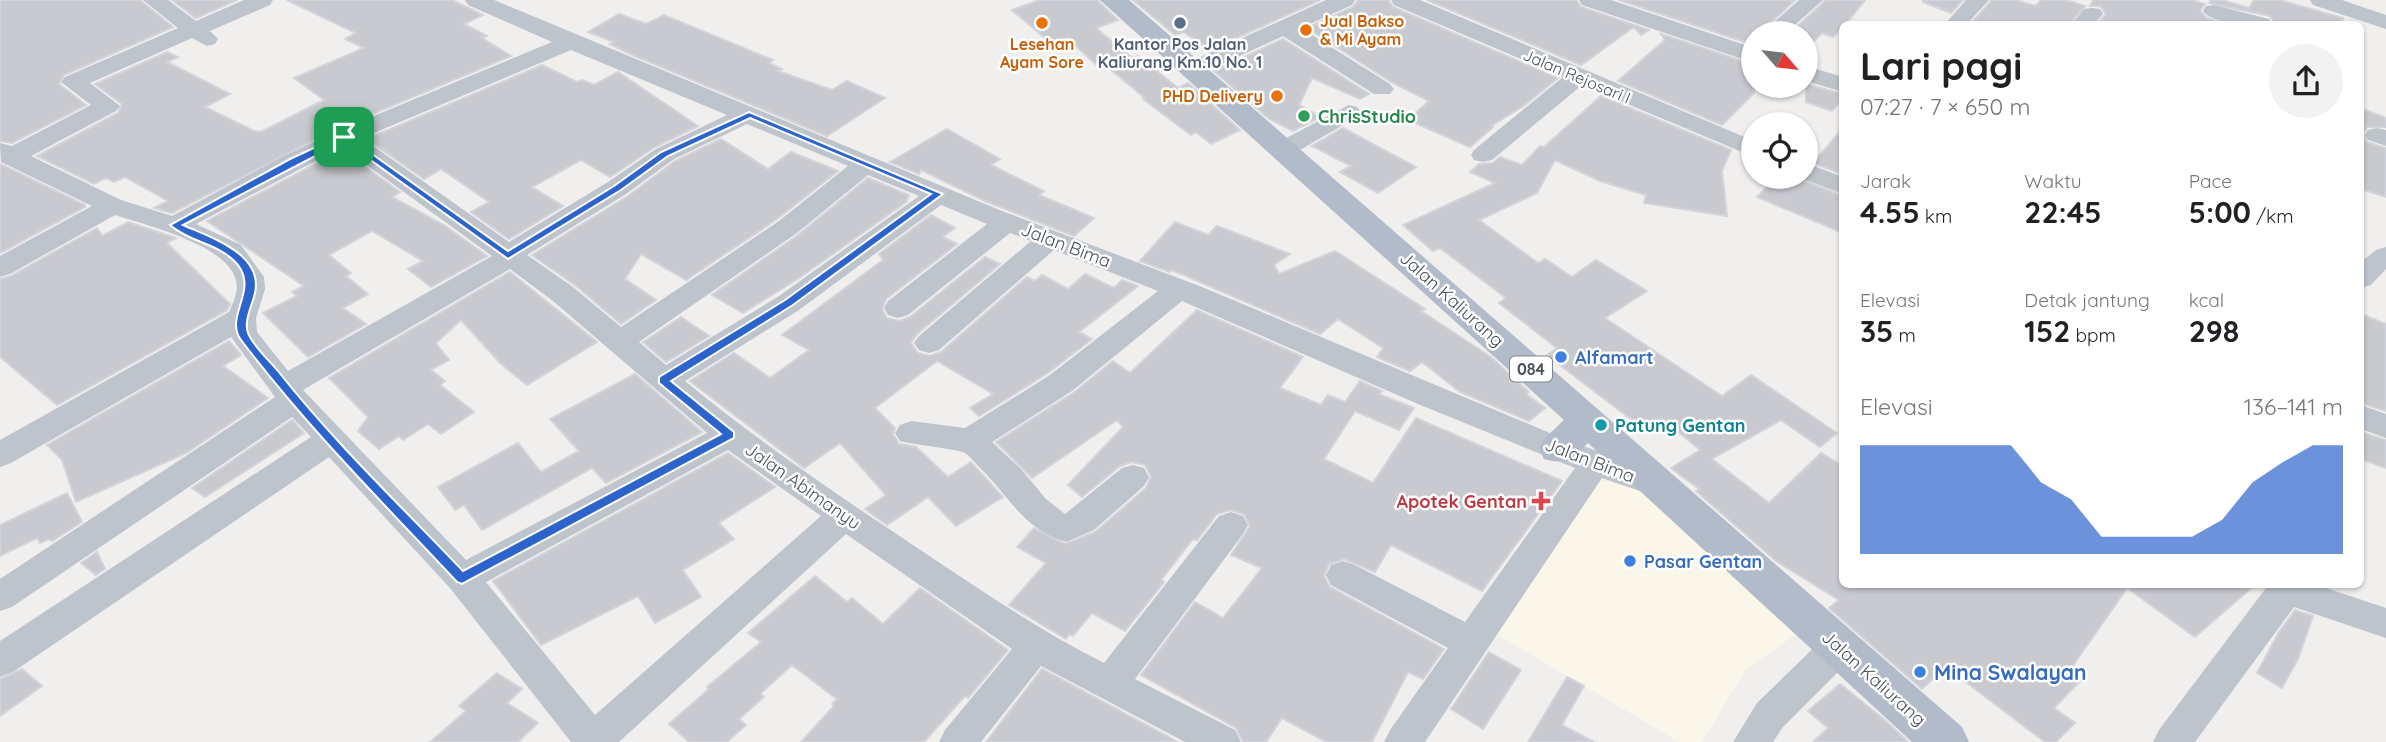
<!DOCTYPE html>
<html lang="id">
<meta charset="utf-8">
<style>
:root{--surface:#fff;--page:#f2f2f2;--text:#202124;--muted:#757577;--accent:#2d64cc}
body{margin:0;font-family:Quicksand,sans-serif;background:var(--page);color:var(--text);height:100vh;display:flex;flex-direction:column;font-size:26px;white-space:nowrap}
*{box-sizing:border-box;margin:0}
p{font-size:23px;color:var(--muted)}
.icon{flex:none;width:38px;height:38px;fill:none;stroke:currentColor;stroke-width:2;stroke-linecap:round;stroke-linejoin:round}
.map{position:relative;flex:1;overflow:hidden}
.details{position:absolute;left:1839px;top:21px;width:525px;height:567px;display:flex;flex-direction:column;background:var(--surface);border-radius:10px;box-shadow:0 2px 5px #0004}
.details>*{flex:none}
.needle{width:46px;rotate:118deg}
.controls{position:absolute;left:1741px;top:21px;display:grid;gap:14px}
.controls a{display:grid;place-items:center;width:77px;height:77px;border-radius:50%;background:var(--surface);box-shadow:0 2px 5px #0004;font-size:35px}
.pin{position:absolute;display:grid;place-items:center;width:60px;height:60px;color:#fff;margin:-30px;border-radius:14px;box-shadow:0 4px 10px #0006}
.round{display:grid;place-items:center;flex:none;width:74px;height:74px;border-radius:37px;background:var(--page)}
.headline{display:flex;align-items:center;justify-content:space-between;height:119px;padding:0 21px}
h1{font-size:38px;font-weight:800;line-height:52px}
.metrics{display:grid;grid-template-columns:repeat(3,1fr);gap:10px;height:119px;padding:7px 21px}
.metrics div{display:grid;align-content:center}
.metrics b{font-size:30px;font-weight:800}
.metrics small{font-size:19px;font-weight:400}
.metrics p{font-size:19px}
.chart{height:196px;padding:14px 21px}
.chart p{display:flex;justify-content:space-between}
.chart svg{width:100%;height:126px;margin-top:7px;fill:var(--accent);opacity:.7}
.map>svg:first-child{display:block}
</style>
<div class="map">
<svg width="2386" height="742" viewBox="0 0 2386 742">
<rect width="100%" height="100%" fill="#f1eeee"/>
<path fill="#faf6e9" d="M 1594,478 L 1644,491 L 1800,631 L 1746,670 L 1702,742 L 1679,742 L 1491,631 Z"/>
<g fill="#c9cad0" stroke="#d3d4d9" stroke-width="2">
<path d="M 0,0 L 140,0 L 173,27 L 64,75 L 59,84 L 86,105 L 12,143 L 0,141 Z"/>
<path d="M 172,0 L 237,0 L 196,18 Z"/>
<path d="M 287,0 L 452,0 L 483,15 L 464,24 L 487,36 L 482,38 L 511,56 L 334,130 L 172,213 L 154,208 L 168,201 L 125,177 L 114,182 L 106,178 L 94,184 L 37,156 L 118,113 L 122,104 L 95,84 L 167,52 L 178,57 L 167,62 L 230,94 L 205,107 L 254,131 L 261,132 L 324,100 L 294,78 L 364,48 L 345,39 L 356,33 Z"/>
<path d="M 1040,0 L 1097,0 L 1118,20 L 1096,28 L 1132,58 L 1138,56 L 1178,88 L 1188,83 L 1240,130 L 1211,144 L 1196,132 L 1191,135 L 1143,99 L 1145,98 L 1105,65 L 1099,67 L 1067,38 L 1052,44 L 1012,10 Z"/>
<path d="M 1133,0 L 1320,0 L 1210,50 L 1184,32 L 1175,35 Z"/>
<path d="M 1358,0 L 1388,0 L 1393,7 L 1558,78 L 1522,107 L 1491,126 L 1493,127 L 1470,147 L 1408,120 L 1429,101 L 1391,82 L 1307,28 L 1353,7 Z"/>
<path d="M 1427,0 L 1576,0 L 1581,7 L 1649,30 L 1641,35 L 1634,27 L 1581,65 Z"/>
<path d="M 1619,0 L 1795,0 L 1760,33 L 1754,33 L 1754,45 Z"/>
<path d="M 1826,0 L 1865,0 L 1846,24 L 1843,24 L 1842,29 L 1833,37 L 1822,33 L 1806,49 L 1806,33 L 1790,33 Z"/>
<path d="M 1923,0 L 1963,0 L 1951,13 L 1923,2 Z"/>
<path d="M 1992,0 L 2015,0 L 2036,6 L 2041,0 L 2066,0 L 2085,6 L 2070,24 L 1982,24 L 1973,21 Z"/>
<path d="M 2093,0 L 2192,0 L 2205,4 L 2200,11 L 2207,18 L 2224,24 L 2097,24 L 2106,14 L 2100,6 L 2090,6 Z"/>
<path d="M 2211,0 L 2222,0 L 2249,8 L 2254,0 L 2279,0 L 2343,18 L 2342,24 L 2275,24 L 2270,16 L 2209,3 Z"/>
<path d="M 619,14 L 646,24 L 664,15 L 773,60 L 769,63 L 782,69 L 778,71 L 832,90 L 847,81 L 885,98 L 827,136 L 630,54 L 610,44 L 614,42 L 588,32 Z"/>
<path d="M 1661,34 L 1754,65 L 1754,93 L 1722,125 L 1618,81 L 1665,40 Z"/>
<path d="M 1283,39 L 1369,94 L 1360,99 L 1312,78 L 1299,105 L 1321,117 L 1293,131 L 1268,118 L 1214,71 Z"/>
<path d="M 542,65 L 577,82 L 582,80 L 594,85 L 618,72 L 698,126 L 655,147 L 610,177 L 581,160 L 532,187 L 563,206 L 509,239 L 471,212 L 489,202 L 441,169 L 424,179 L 367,139 Z"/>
<path d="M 1806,84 L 1843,94 L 1843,98 L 1832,111 L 1806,102 Z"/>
<path d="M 1601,96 L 1731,150 L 1722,171 L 1727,216 L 1644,203 L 1646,195 L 1600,181 L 1555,160 L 1537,193 L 1479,220 L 1538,263 L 1545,259 L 1572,277 L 1596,260 L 1647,291 L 1605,318 L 1722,396 L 1751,375 L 1837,433 L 1820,447 L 1781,420 L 1712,459 L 1769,503 L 1821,453 L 1843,466 L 1843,584 L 2256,584 L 2195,637 L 2127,588 L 2072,667 L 2085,676 L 2054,708 L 2075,723 L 2056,742 L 2045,742 L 1946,667 L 1922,689 L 1829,608 L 1839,600 L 1776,561 L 1696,491 L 1699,489 L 1671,468 L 1700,450 L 1664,420 L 1648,432 L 1603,398 L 1547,355 L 1557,348 L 1499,303 L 1506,298 L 1440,248 L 1433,251 L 1403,225 L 1495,183 L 1470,172 L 1479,164 L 1493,163 L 1500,157 L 1522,165 L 1540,146 L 1544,147 Z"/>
<path d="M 2361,108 L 2386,118 L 2386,127 L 2367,127 L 2363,134 L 2367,142 L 2386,148 L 2386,197 L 2361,189 Z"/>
<path d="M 1343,128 L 1416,167 L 1378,193 L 1340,172 L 1351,166 L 1312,146 Z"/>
<path d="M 1843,128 L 1843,174 L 1813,163 Z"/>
<path d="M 947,129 L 1000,159 L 991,165 L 1044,191 L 1039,195 L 1094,218 L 1074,236 L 985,201 L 921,170 L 919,174 L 890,162 Z"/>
<path d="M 721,139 L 768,169 L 791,152 L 838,171 L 777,219 L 686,280 L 641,254 L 625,279 L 656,300 L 621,324 L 575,285 L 532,255 L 628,196 L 675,161 Z"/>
<path d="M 342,150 L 400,192 L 392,197 L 444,225 L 487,256 L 431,287 L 408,269 L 423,261 L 372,231 L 329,255 L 351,273 L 346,276 L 368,294 L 343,308 L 366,324 L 308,357 L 263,313 L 297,296 L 292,292 L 304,286 L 207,221 Z"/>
<path d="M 0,164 L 85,205 L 85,207 L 0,253 Z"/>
<path d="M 1777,177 L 1795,177 L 1843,196 L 1843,233 L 1757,197 Z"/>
<path d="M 868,178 L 909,195 L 906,202 L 799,278 L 743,313 L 712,295 L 798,235 Z"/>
<path d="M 931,215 L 955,228 L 943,237 L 957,244 L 886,299 L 882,309 L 887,318 L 899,321 L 910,317 L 985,257 L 1000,264 L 917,334 L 911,343 L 918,353 L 930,356 L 941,352 L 1027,277 L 1035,281 L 1042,275 L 1068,289 L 1085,274 L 1114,288 L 1122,280 L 1138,286 L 1079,332 L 1092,339 L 1048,373 L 979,416 L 970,408 L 993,394 L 937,361 L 875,408 L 895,428 L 893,434 L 899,444 L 916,447 L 948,477 L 971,462 L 1003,497 L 956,526 L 928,497 L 887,525 L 865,509 L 886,495 L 840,443 L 804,468 L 690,381 L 734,353 L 770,378 L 809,350 L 782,335 L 883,260 L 879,254 Z"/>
<path d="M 128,222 L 176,238 L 167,243 L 230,304 L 227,310 L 57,405 L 0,357 L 0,279 L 11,276 L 97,228 L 102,236 Z"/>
<path d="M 1175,222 L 1208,235 L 1217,226 L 1290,254 L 1274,265 L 1279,274 L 1335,251 L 1425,309 L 1421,311 L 1491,357 L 1529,392 L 1526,394 L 1545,408 L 1529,421 L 1460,392 L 1422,362 L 1410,371 L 1377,357 L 1383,348 L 1338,319 L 1320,334 L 1172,270 L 1170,272 L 1140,261 Z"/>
<path d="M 510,272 L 597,342 L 527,385 L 500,363 L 461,320 L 436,343 L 449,360 L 431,370 L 445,381 L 440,385 L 474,412 L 441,434 L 428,424 L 403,440 L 399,436 L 379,449 L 358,431 L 368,417 L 329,378 Z"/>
<path d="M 1197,310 L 1303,357 L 1280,388 L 1321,405 L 1328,395 L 1345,402 L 1360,381 L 1382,391 L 1379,394 L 1414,408 L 1399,430 L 1355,411 L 1324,459 L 1373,483 L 1416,418 L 1562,481 L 1482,591 L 1391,545 L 1375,572 L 1344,559 L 1329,564 L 1324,576 L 1330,587 L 1444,649 L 1423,679 L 1408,672 L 1372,742 L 1326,742 L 1282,718 L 1266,742 L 1243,742 L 1236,728 L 1141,675 L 1195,602 L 1223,618 L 1262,568 L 1231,555 L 1250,526 L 1244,514 L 1230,510 L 1217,514 L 1197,540 L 1193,539 L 1161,580 L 1164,582 L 1125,631 L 1092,613 L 1073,636 L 1069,634 L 1066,639 L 1009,605 L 1046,563 L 1017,547 L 1034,528 L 1065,544 L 1095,532 L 1146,488 L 1151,476 L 1145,465 L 1132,462 L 1120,466 L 1082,497 L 1068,485 L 1123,427 L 1117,420 L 1032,478 L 996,442 L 1073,393 L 1113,361 L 1130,373 Z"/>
<path d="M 2361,314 L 2386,324 L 2386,411 L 2361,403 Z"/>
<path d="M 681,317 L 709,336 L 666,362 L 643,342 Z"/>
<path d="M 229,341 L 241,355 L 223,366 L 268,398 L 186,453 L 76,502 L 62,460 L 47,445 Z"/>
<path d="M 635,374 L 702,432 L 606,483 L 592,468 L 482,530 L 464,505 L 455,510 L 438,487 L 518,443 L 541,472 L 579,451 L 550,419 Z"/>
<path d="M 292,420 L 304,433 L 205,497 L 192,488 Z"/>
<path d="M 2361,432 L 2386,440 L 2386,468 L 2361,459 Z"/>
<path d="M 728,453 L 775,487 L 719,523 L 734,539 L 683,570 L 701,597 L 655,623 L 638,596 L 541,645 L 493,581 Z"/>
<path d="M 67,493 L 82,522 L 52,541 L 49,539 L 40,543 L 37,538 L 0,556 L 0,525 Z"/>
<path d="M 97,552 L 105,569 L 96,575 L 81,563 Z"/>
<path d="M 815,576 L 847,602 L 852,598 L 883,624 L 920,588 L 1008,650 L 968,698 L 965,696 L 924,742 L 801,742 L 834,706 L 832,704 L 837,699 L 792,665 L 760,694 L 764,697 L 739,719 L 746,725 L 727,742 L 689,742 L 669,724 L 709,689 L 707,687 L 761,642 L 748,633 Z"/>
<path d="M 2295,610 L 2313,616 L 2298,659 L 2282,688 L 2257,673 L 2279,632 Z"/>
<path d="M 1489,652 L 1521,670 L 1483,729 L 1451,709 Z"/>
<path d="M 22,669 L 42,686 L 0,716 L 0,679 Z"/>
<path d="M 1042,669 L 1169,737 L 1177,742 L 986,742 Z"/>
<path d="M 497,673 L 522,689 L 507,703 L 538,723 L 518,742 L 430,742 L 466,711 L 459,706 Z"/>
<path d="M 1567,677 L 1584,686 L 1562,725 L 1594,742 L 1528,742 Z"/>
<path d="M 1840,684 L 1886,721 L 1908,742 L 1813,742 L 1828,728 L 1808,711 Z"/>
</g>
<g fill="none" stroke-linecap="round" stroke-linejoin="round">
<g fill="#bec4cc" fill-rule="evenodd">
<path d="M 143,0 L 168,0 L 196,21 L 244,0 L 273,0 L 270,5 L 210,31 L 218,39 L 215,44 L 207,46 L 192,38 L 90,83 L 120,106 L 116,111 L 31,156 L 121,200 L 172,216 L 284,156 L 335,132 L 552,42 L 468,5 L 465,0 L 494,0 L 997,209 L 1202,287 L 1569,441 L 1668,476 L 1673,485 L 1668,494 L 1657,497 L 1602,478 L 1425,742 L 1384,742 L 1390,730 L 1448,648 L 1331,585 L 1326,575 L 1331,565 L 1343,561 L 1355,565 L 1465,622 L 1575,468 L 1418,404 L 1182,301 L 1072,391 L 992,442 L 1021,469 L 1046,499 L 1065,514 L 1122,468 L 1133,465 L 1144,468 L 1149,477 L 1144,486 L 1094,530 L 1066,542 C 1021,527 1012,499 980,468 C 976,464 970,456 965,453 C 958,449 914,445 900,441 L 895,433 L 900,425 L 911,421 L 965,428 L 1050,375 L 1158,291 L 1054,250 L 939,350 L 929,353 L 919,350 L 914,343 L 919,336 L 1031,241 L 1010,233 L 908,315 L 898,318 L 888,315 L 884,308 L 888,301 L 987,224 L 941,205 L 799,310 L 685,381 C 759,442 839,496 919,549 C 979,589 1039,630 1104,663 L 1219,516 L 1231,512 L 1243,516 L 1248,525 L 1243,534 L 1135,679 L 1235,730 L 1241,742 L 1185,742 L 1041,666 L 981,742 L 939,742 L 945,730 L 1012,649 L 846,534 L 619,742 L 571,742 L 450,588 L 329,457 L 13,672 L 0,677 L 0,641 L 311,437 L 292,417 L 12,607 L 0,611 L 0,579 L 275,397 L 231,337 L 11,463 L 0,467 L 0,440 L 229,312 C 233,303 239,291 236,281 C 229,245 145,225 115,215 L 10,274 L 0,277 L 0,256 L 92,206 L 1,162 L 0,143 L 12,146 L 91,105 L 61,82 L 65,77 L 178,28 ZM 571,50 L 727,115 L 656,149 L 608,182 L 509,242 L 362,138 ZM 747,124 L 848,166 L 779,221 L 621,327 L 573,287 L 527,255 L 626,194 L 674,159 ZM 342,147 L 492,256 L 288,371 L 257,332 L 256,318 L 265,289 L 264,277 L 241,245 L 196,224 ZM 868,175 L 919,196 L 779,296 L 666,365 L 639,342 L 797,233 ZM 510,269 L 553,301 L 707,433 L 466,560 L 303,390 ZM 728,450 L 821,516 L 595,715 L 486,582 Z"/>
<path d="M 1326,0 L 1355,0 L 1352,5 L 1301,28 L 1390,84 L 1394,89 L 1390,94 L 1374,94 L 1283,36 L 1201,74 L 1185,74 L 1182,69 L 1185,64 Z"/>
<path d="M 1391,0 L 1420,0 L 1754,141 L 1754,157 L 1582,85 L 1492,160 L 1483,162 L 1474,160 L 1471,155 L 1474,150 L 1563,77 L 1394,5 Z"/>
<path d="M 1579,0 L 1611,0 L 1754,48 L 1754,63 L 1582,5 Z"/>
<path d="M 1799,0 L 1823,0 L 1786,33 L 1762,33 Z"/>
<path d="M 1966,0 L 1989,0 L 1967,24 L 1945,24 Z"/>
<path d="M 2310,0 L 2342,0 L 2386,15 L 2386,29 L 2313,5 Z"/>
<path d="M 2214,5 L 2269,19 L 2272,24 C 2255,25 2214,26 2203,11 L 2206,6 Z"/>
<path d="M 2092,8 L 2100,9 L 2103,14 L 2094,24 L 2072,24 L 2084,9 Z"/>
<path d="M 1806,66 L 1843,77 L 1843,92 L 1806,81 Z"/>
<path d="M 1349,105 L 1357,107 L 1361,112 L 1357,117 L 1293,154 L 1284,156 L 1275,154 L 1272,149 L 1275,144 Z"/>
<path d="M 2377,128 L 2386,130 L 2386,146 L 2368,140 L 2365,135 L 2368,130 Z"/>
<path d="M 1806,163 L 1843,177 L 1843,194 L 1798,177 L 1806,177 Z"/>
<path d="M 2386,247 L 2386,269 L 2371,285 L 2361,288 L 2361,262 L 2376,250 Z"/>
<path d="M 2361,405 L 2386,414 L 2386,438 L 2361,429 Z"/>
<path d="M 2269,584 L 2314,584 L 2386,608 L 2386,638 L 2294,607 L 2195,742 L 2153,742 L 2159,730 Z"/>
<path d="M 1839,632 L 1852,636 L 1857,647 L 1852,658 L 1783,727 L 1773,742 L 1733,742 L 1757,703 L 1826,636 Z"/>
</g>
<path fill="#b1bbca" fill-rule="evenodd" d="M 1100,0 L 1129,0 L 1962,727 L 1969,742 L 1912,742 L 1588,443 C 1574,457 1565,466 1544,459 L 1539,449 L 1544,439 L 1564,420 Z"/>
</g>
<path fill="#2d64cc" stroke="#fff" stroke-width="2" fill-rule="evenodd" d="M 749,112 L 943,194 L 793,305 L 671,381 L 734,432 L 734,438 L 462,584 L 457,582 C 383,503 306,426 241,340 C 224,317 258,291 238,265 C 220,243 190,243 170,225 L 290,159 L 344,134 L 508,251 L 614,186 L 661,152 ZM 750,118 L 931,194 L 785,300 L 659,377 L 659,383 L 721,434 L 463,571 C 401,506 334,442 278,371 C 269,360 253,346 248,333 C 244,322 251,307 254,297 C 267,255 212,238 183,225 L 344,141 L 508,259 L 621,190 L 668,156 Z"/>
<g fill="#e8710a" stroke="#fff" stroke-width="2.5">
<circle cx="1042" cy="23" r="7"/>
<circle cx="1306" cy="30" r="7"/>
<circle cx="1277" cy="96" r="7"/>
</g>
<circle fill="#5c6f8a" stroke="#fff" stroke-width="2.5" cx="1180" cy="23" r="7"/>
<circle fill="#2e9e5b" stroke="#fff" stroke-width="2.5" cx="1304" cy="116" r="7"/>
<g fill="#3f7fe0" stroke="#fff" stroke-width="2.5">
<circle cx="1561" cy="357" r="7"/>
<circle cx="1630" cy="561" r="7"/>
<circle cx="1920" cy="672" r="7"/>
</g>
<circle fill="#0f9aa8" stroke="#fff" stroke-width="2.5" cx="1601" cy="425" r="7"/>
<path fill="#e0444e" stroke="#fff" stroke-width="2.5" d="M1537.5 490.5h7v7h7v7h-7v7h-7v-7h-7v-7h7z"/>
<g text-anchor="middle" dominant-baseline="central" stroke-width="5" stroke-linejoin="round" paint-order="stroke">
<g font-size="16" font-weight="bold" fill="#c56008" stroke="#fff" text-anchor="start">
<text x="1320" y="21">Jual Bakso<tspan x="1320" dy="18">&amp; Mi Ayam</tspan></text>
<text x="1042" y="44" text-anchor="middle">Lesehan<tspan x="1042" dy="18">Ayam Sore</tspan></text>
<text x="1263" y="96" text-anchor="end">PHD Delivery</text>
</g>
<g font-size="16" font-weight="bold" fill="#4e5e75" stroke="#fff">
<text x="1180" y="44">Kantor Pos Jalan<tspan x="1180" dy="18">Kaliurang Km.10 No. 1</tspan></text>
</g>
<g font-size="16" fill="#485059" stroke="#fff">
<text transform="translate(1577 76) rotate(23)">Jalan Rejosari I</text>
</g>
<rect fill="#fff" stroke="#7f848b" stroke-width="2" x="1510" y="356.5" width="42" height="25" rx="5"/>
<g font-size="16" font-weight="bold" fill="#485059">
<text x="1531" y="369">084</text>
</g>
<g font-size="18" font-weight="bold" fill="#27864d" stroke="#fff" text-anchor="start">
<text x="1318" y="116">ChrisStudio</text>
</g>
<g font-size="18" fill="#485059" stroke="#fff">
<text transform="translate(1066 245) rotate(21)">Jalan Bima</text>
<text transform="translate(1452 299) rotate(42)">Jalan Kaliurang</text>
<text transform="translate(1590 460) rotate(21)">Jalan Bima</text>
<text transform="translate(803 486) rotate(35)">Jalan Abimanyu</text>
<text transform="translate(1874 678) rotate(42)">Jalan Kaliurang</text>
</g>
<g font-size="18" font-weight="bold" fill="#366cbe" stroke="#fff" text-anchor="start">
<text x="1575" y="357">Alfamart</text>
<text x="1644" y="561">Pasar Gentan</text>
</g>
<g font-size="18" font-weight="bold" fill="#0d838f" stroke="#fff" text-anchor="start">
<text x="1615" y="425">Patung Gentan</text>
</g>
<g font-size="18" font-weight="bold" fill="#be3a42" stroke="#fff" text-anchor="end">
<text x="1527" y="501">Apotek Gentan</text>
</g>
<g font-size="21" font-weight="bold" fill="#366cbe" stroke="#fff" text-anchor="start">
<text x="1934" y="672">Mina Swalayan</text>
</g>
</g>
</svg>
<div class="controls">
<a><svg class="needle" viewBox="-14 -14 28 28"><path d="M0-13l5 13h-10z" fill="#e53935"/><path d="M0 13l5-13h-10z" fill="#757577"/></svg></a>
<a><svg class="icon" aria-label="locate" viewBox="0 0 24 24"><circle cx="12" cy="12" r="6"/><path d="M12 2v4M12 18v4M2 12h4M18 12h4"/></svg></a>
</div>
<div class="pin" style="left:344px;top:137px;background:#1e9e55"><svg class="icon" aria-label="arrive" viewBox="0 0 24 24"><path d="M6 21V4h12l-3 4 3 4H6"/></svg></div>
<section class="details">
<div class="headline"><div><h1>Lari pagi</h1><p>07:27 · 7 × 650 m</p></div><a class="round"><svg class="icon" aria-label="share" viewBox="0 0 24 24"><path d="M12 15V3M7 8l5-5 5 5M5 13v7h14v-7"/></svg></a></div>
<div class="metrics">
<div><p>Jarak</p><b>4.55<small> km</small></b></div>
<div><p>Waktu</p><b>22:45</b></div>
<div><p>Pace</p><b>5:00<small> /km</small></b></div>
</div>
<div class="metrics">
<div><p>Elevasi</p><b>35<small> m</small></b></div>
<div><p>Detak jantung</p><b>152<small> bpm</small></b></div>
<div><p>kcal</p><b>298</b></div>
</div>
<div class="chart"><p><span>Elevasi</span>136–141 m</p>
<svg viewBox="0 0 160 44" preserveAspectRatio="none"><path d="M0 44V6L10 6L20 6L30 6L40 6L50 6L60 19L70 25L80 38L90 38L100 38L110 38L120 32L130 19L140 12L150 6L160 6V44z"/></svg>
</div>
</section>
</div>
